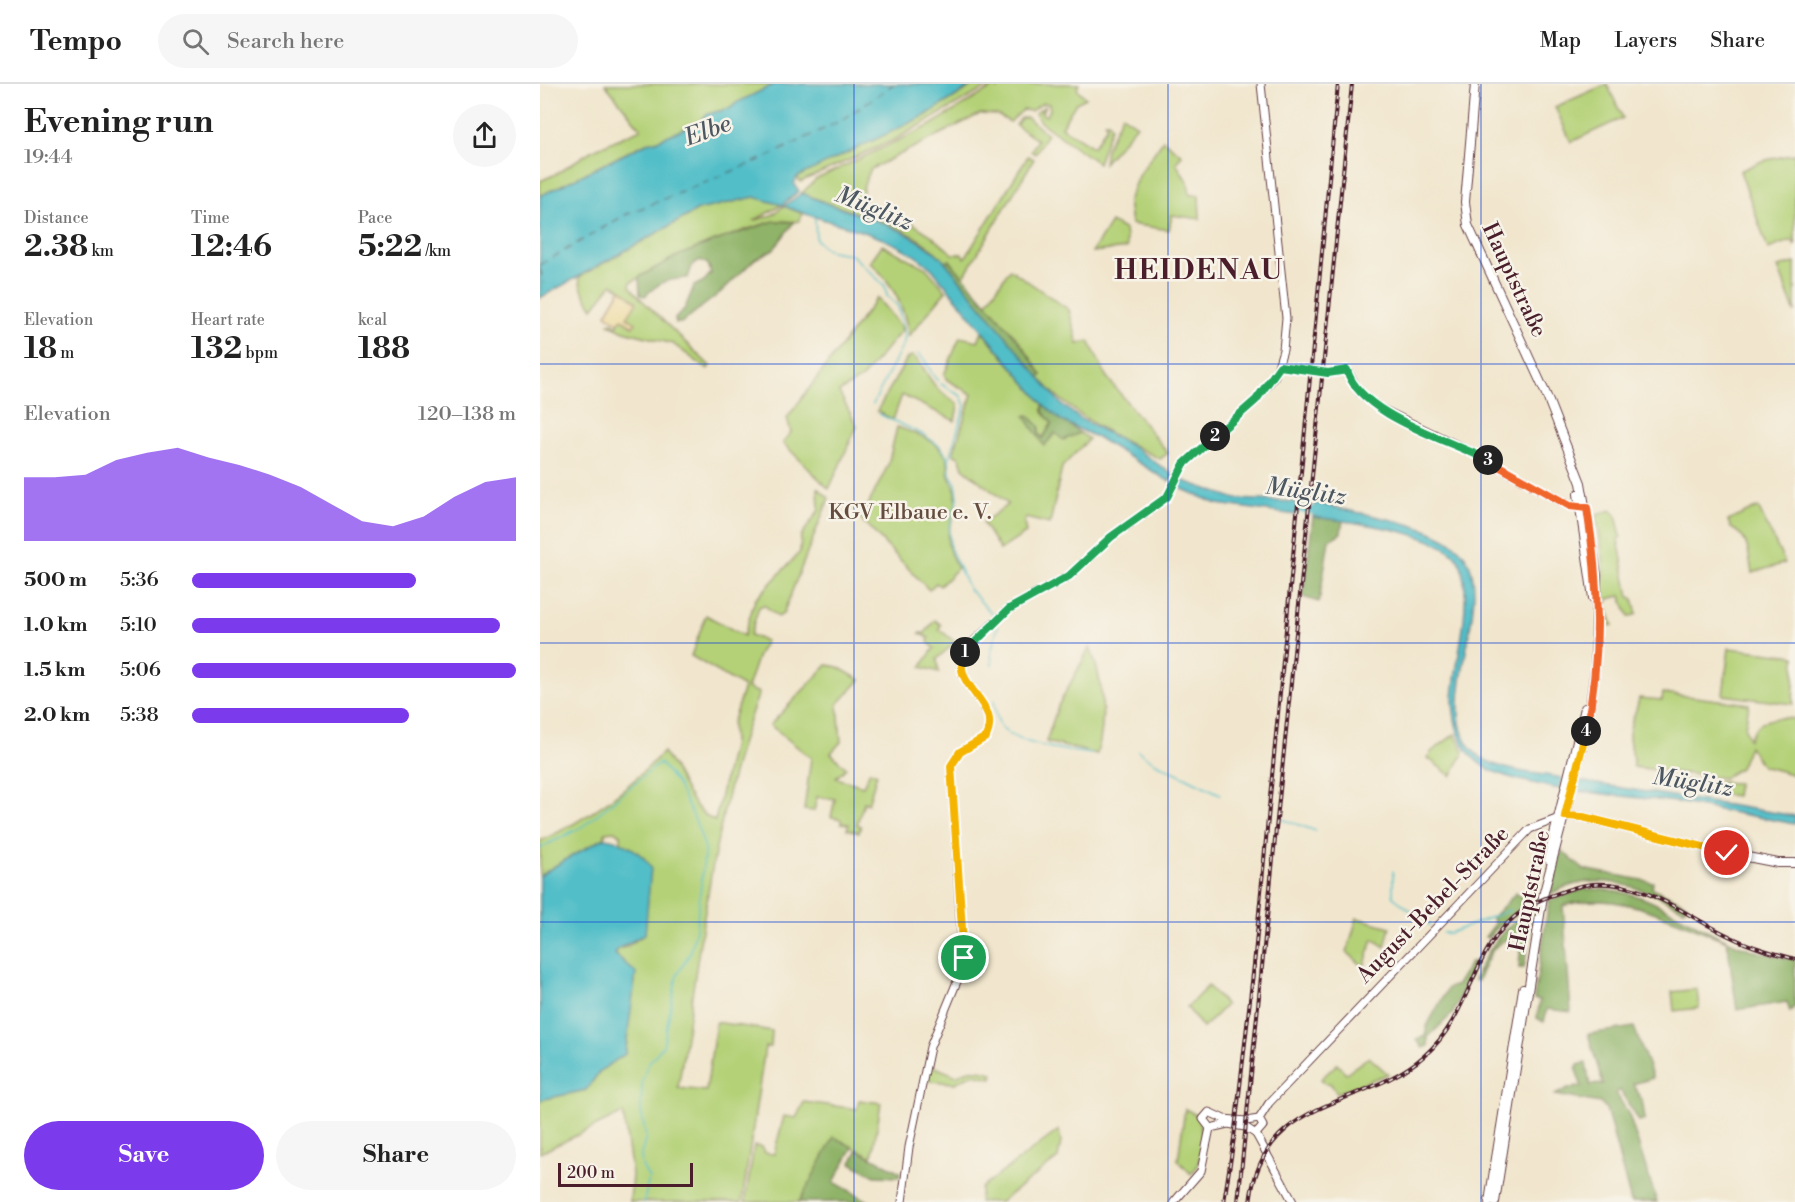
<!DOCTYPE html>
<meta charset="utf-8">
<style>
:root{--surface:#fff;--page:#f6f6f6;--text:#222;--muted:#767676;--line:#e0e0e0;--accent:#7c3aed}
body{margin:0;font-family:"Libre Bodoni",serif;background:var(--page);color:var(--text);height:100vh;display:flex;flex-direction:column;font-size:22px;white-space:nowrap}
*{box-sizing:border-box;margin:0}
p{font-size:20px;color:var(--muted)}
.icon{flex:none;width:33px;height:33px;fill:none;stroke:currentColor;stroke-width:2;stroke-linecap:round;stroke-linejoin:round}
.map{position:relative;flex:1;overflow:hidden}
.details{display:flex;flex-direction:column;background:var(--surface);width:540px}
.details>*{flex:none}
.scale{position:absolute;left:18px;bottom:15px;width:135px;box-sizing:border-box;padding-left:6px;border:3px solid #4a1f2b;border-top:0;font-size:16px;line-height:21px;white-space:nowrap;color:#4a1f2b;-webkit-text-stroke:4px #f7f3e8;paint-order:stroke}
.pin{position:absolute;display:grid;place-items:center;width:51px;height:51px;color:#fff;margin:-26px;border:3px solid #fff;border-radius:50%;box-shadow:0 2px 6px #0007}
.km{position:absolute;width:30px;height:30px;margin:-15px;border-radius:50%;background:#222;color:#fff;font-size:16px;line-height:30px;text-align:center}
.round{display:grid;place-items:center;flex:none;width:63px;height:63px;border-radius:32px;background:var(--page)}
.head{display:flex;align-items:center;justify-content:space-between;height:102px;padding:0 24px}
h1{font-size:33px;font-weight:700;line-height:45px}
.figures{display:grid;grid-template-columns:repeat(3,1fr);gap:9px;height:102px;padding:6px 24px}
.figures div{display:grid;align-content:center}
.figures b{font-size:30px;font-weight:700}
.figures small{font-size:16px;font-weight:400}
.figures p{font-size:16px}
.chart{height:168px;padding:12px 24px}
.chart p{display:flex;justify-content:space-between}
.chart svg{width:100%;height:108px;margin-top:6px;fill:var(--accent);opacity:.7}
.button{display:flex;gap:12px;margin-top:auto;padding:12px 24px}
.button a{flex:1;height:69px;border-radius:36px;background:var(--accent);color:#fff;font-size:24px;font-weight:700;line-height:69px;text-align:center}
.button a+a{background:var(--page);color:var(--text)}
ul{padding:0 24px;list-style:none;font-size:20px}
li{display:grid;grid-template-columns:96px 72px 1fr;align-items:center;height:45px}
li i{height:15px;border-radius:8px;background:var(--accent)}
header{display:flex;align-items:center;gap:36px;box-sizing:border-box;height:84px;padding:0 30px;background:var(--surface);border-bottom:2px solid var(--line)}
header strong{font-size:28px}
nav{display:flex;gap:33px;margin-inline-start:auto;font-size:21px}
.search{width:420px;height:54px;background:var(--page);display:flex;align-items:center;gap:15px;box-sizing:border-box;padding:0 21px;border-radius:33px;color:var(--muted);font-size:22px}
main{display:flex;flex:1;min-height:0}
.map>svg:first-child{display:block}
</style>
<header>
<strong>Tempo</strong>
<div class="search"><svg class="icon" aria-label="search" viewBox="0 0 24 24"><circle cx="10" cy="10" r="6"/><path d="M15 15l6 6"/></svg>Search here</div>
<nav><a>Map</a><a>Layers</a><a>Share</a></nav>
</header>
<main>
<section class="details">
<div class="head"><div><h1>Evening run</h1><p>19:44</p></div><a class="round"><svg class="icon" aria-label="share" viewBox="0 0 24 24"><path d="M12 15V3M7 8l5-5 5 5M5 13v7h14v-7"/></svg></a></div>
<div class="figures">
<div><p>Distance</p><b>2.38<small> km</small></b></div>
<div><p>Time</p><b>12:46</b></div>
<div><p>Pace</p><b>5:22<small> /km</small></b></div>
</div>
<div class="figures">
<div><p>Elevation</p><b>18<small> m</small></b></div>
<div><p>Heart rate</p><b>132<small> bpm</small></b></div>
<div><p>kcal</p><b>188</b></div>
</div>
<div class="chart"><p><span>Elevation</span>120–138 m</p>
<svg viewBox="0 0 160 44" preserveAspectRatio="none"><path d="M0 44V18L10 18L20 17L30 11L40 8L50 6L60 10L70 13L80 17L90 22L100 29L110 36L120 38L130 34L140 26L150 20L160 18V44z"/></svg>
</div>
<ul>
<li><b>500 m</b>5:36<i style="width:69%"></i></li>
<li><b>1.0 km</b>5:10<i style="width:95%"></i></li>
<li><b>1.5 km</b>5:06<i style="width:100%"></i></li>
<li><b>2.0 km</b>5:38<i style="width:67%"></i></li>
</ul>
<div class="button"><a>Save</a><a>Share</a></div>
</section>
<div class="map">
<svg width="1255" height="1118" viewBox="0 0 1255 1118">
<rect width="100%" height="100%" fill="#f7f3e8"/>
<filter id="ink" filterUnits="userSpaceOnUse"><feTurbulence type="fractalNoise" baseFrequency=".0167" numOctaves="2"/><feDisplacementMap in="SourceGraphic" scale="12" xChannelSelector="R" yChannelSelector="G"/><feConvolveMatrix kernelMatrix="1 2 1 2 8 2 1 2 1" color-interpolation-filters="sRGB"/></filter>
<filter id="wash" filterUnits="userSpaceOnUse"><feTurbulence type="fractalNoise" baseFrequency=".008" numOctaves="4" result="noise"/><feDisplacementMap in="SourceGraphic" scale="24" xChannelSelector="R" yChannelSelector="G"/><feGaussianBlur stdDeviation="1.35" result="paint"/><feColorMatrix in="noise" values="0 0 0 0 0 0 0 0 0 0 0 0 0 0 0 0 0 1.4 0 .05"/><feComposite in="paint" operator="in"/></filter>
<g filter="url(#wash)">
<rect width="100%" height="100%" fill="#f1e6cd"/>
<g fill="#b4d177" stroke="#7f7851" stroke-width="1.5">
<path d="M 65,0 L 235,0 L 196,19 L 191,24 L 168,30 L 159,38 L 116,57 L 106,59 L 0,112 L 0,97 L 16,90 L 51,67 L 101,45 Z"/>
<path d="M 435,0 L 453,0 L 356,55 L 260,98 L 257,93 L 269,86 L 386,31 Z"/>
<path d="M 458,0 L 539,0 L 537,5 L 546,14 L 536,19 L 521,43 L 553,63 L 567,42 L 565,38 L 569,38 L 571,43 L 558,79 L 500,38 L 495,29 L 506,22 L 501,29 L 506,32 L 510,26 L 509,20 L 503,19 L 491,27 L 483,26 L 470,38 L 457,31 L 440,30 L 331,85 C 326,96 318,108 326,119 L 361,132 L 391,151 L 413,170 L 422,170 L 425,174 L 488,72 L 494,75 L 423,194 L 410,176 L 406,179 C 371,136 309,131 262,109 L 276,95 L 389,42 L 455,2 L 458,5 Z"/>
<path d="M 1067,0 L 1083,34 L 1031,58 L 1015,23 Z"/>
<path d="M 582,31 L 597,41 L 564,79 L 566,65 Z"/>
<path d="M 481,34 L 488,34 L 507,50 L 495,70 L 491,67 L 497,56 L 476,41 Z"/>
<path d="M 623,56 L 642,71 L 636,79 L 648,99 L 650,111 L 659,111 L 660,135 L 632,131 L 629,146 L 591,140 L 588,117 L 598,92 Z"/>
<path d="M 1255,70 L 1255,162 L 1252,156 L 1228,165 L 1200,87 L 1222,77 Z"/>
<path d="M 214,113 L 242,121 L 213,137 L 232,131 L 244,122 L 263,130 L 259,137 C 250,139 240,135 231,138 C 181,152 136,173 91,198 L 90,202 L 101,215 L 170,282 L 167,285 L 133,260 L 84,247 L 69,240 L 71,238 L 77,242 L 81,235 L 95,239 L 87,233 L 81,205 L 72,200 L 53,224 C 46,214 40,205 39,193 L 158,126 Z"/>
<path d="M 571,138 L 585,146 L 587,164 L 552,168 Z"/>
<path d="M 342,161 L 386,184 L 406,207 L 369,252 C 364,222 353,199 330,178 Z"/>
<path d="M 1255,179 L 1255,229 L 1238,183 Z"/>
<path d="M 470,185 L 529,226 L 538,260 L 549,257 L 566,292 L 628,369 L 620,375 C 575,353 532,332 499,294 L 502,291 L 479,257 L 446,220 Z"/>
<path d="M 337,214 L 363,245 L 323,293 L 299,308 L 317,342 L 289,405 L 243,359 L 251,348 L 247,334 Z"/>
<path d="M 442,247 L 503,320 L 503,328 L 512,339 L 503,354 L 499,350 L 499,342 L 488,331 L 504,362 L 516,348 L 523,355 L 540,349 L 549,355 L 522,383 L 510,440 L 486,434 L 484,438 L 486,449 L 460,466 L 443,439 L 468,420 L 423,384 L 420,374 L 413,370 L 432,310 L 407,296 L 404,291 L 420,253 L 438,257 Z"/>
<path d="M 373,272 C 385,281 388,296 399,306 C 405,312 412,314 418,321 L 415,337 L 362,311 L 353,336 L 337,327 L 368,273 Z"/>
<path d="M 357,343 C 374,349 398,355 407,374 C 410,379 407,386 409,392 C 411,398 416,402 416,409 C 419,440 395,448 418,484 L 400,502 L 396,499 L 389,506 L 321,435 L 348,381 Z"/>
<path d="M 278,404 L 289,414 L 243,530 L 238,533 L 224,521 L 219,523 L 210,551 L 226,557 L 218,571 L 207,604 L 219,609 C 172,728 159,878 138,1004 L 166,1007 L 176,938 L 232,947 L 231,963 L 225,963 L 202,1118 L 90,1118 L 92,1090 L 83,1029 L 0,1069 L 0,1016 L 46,1006 L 60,987 L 85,970 C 90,950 87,915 95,899 C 91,887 86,877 75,871 L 78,865 L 86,863 L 105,850 L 104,774 L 81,758 L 81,751 L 74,747 L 65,748 L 65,754 C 59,756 4,788 0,792 L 0,757 C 46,736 88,706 123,668 C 141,690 148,725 175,737 L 193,659 L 192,639 L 204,603 L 151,572 L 166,531 L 204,552 L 215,516 L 260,468 L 261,452 L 279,426 Z"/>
<path d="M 1218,423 L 1245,479 L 1212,489 C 1208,470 1210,453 1191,444 L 1188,437 Z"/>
<path d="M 1071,426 L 1076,431 L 1081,453 L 1078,455 L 1089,513 L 1093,514 L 1097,530 L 1089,533 L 1081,512 L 1068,515 L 1066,523 L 1073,541 L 1064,542 L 1063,474 L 1057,435 L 1058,430 Z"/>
<path d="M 395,536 L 401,541 L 399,545 L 415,558 L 397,575 L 399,588 L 381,583 L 394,564 L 388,558 L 389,554 L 379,549 L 385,549 Z"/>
<path d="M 550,563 C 563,596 567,635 557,670 L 506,658 L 518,622 Z"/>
<path d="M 1189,564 L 1255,572 L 1253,620 L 1183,611 Z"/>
<path d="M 287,581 L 298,583 L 320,596 L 298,620 L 301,658 L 291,669 L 306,684 L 296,694 L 323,702 L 330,687 L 337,690 L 328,720 L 324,718 L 317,740 L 321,742 L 319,748 L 307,745 L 309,740 L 301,739 L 301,735 L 291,733 L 295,715 L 277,713 L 274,727 L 264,726 L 271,674 L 230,641 Z"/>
<path d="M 1123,609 L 1209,620 L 1205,644 L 1209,655 C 1216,635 1236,632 1255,635 L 1255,691 L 1222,682 L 1209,662 L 1200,684 L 1183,694 L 1093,683 C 1095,668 1088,663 1089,650 C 1090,637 1097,628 1099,614 L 1122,616 Z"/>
<path d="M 915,650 L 924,668 L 911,692 L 888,674 L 891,668 Z"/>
<path d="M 1141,696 L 1198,699 L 1196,712 L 1140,705 Z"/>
<path d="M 817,834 L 850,843 L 845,863 L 833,855 L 824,883 L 807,868 Z"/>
<path d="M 668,902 L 686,921 L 663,944 L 647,923 Z"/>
<path d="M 1157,905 L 1159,924 L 1134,927 L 1132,908 Z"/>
<path d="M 829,973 L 848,990 L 797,1009 L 790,999 L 786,1000 L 781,995 L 797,980 L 806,989 Z"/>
<path d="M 390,981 L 417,992 C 428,982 440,986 453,989 L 452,994 L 433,990 L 415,999 L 389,997 L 387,995 Z"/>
<path d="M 319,1016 L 341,1019 L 332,1073 L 294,1054 L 259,1118 L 205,1118 L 214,1062 L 221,1063 L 225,1069 L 234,1070 L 244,1032 L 256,1034 L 264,1018 L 317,1025 Z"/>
<path d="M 645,1025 C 649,1027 655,1029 657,1033 C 665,1047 663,1080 651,1090 L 638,1076 Z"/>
<path d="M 519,1046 L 521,1058 L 518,1074 L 460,1118 L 439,1118 L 441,1104 Z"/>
</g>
<g fill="#8fb368" stroke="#6c694a" stroke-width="1.5">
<path d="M 234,137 L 254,138 L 234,165 L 215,175 L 181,208 L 141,239 L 136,239 L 135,235 L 145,224 L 154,202 L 164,197 L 171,189 L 168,180 L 160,176 L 152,181 L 148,194 C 128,195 119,198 105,212 L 100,211 L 99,193 L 135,173 L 169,159 Z"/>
<path d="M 409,176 L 479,257 L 502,291 L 499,294 L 406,179 Z"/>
<path d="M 503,320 L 540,349 L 523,356 L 515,349 L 504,362 L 485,332 L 488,331 L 499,342 L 499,350 L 503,354 L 512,339 L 503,328 Z"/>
<path d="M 773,433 L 803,436 L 801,449 L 789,456 L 779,518 L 763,513 Z"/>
<path d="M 1021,766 L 1043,785 L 1113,798 L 1112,804 L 1147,820 L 1144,825 C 1101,803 1057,784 1010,810 Z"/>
<path d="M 1044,805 C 1108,803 1134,833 1189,857 C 1210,867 1232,871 1255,876 L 1255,922 L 1250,928 L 1247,918 L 1197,926 L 1187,857 C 1136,838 1078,804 1023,822 L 1031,928 L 1007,925 L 1004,938 L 997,934 L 1000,916 L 994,915 L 1009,817 Z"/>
<path d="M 976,809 L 981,813 L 997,811 L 997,816 L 958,843 L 948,854 L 945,853 L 955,840 L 952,834 Z"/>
<path d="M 994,823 L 984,884 L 979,884 L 981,855 C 955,849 946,877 938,897 L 934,896 C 947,864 965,841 994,823 Z"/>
<path d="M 936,877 L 913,929 L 888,953 L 888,962 L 883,964 L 877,956 L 885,952 L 887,942 L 908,904 L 917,901 L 930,879 Z"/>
<path d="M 1094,943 L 1113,994 L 1093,1000 L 1102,1016 L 1105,1035 L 1099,1037 L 1080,1006 L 1076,1009 L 1089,1031 L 1117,1118 L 1091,1118 L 1066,1024 L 1060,1019 L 1015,1011 L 1028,1004 L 1042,1003 L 1036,986 L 1038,981 L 1046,979 L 1050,1001 L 1063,1000 L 1048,950 Z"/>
<path d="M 294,1053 L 313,1063 L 294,1098 L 330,1118 L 259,1118 Z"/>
<path d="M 318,1066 L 360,1088 L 359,1093 L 335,1092 L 311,1079 Z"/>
</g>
<path fill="#eeda9e" stroke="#9c7c64" stroke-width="1.5" d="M 81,205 L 97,218 L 87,233 L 96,239 L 93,242 L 82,235 L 78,239 L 66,230 Z"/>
<g fill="#51bec8" stroke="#4e6e7a" stroke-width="1.5">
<path d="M 235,0 L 435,0 L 386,31 L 257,93 L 254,100 L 259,107 L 242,121 L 214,113 L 158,126 L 0,214 L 0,112 L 107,59 L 116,57 L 159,38 L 168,30 L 191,24 L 196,19 Z"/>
<path d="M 262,109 C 313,133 357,135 402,174 L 522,321 L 541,335 L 595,364 L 633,391 L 630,398 L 560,355 L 522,337 L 503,320 L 392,185 C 352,148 293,142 244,122 Z"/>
<path d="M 641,396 L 696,415 L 758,418 L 756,431 L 677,420 L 638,403 Z"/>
<path d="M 775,418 C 815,431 885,436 917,463 C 970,508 875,641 947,677 C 969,688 998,689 1022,694 L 1019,705 C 959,691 915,689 913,615 C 915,579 927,542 925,505 C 924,497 923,486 920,478 C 903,447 806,437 773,433 Z"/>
<path d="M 1039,697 L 1255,732 L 1255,740 L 1136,718 L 1037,707 Z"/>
<path d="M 65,754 C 83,756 101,768 111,783 L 105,850 L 78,865 L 75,870 L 96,889 L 85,970 L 60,987 L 46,1006 L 0,1016 L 0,792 C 4,788 59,756 65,754 Z"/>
</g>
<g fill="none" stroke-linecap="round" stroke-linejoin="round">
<g stroke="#51bec8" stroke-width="1.5">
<path d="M 275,134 L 276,155 L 281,161 L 287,166 L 312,171 L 345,202 L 347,212 L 358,222 L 365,250 L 364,259 L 333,320"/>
<path d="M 378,270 C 388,276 389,289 398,297"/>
<path d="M 401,300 L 421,312 L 425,322 L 409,374"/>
<path d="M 339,330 L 384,351 L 400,362 L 409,375 L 410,390 L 416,400 L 418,414 L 409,444 L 410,464 L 429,505 L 453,531"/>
<path d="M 452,581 L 451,568 L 458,542"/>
<path d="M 454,616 C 455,625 456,635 461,643 C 475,661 530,667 552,670"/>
<path d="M 598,667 L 614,678 L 680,710"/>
<path d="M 742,735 L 776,747"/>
<path d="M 0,764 L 42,743 L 120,679 L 137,700 L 155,736 L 165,764 L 156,846 L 150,869 L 137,891 L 123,962 L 107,981 L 102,999 L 101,1027 L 106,1053 L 101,1071 L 102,1082 L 109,1094 L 104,1118"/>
<path d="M 853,787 L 853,813 L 890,841"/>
<path d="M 903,849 L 910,849 L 970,826"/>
</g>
<path stroke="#51bec8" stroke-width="8" d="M 746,423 L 784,428"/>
<g stroke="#4c5762" stroke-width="1.5" stroke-dasharray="8 6" stroke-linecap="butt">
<path d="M 0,181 L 85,131 L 227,73 L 300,37 L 354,0"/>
<path d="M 0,184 L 4,200"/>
</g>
</g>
</g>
<g filter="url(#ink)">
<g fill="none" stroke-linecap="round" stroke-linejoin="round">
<g stroke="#633d43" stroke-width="9">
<g id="tertiary">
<path d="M 740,282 L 788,289 L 807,286 L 820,309 L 838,323 L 932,368 L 1030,422 L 1044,424"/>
<path d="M 719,1035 L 729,1019 L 990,745 L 1019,734"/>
<path d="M 670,1044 L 663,1035 L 669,1028 L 684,1035 L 706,1037 L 719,1035"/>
<path d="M 670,1044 L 688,1040 L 705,1043 L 716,1050"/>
<path d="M 716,1050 L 753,1118"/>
<path d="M 716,1050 L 723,1042 L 719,1035"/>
<path d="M 362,1118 L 369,1063 L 390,963 L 423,883 L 411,682 L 420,668 L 446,653 C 461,620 419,607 421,576 L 435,556 L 469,525 L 529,492 L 571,453 L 627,413 L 644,380 L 716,316 L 735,292 L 743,266 L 746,234 L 721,0"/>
<path d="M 634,1118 L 661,1087 L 670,1044"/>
</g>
</g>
<g stroke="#633d43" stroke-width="10">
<g id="secondary">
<path d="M 935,0 L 925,118 L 928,141 L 1006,310 L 1041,399 L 1057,491 L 1055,584 L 1047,645 L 1003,812 L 955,1118"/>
<path d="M 1038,410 L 1053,514"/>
<path d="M 1023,732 L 1043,733 L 1187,769 L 1238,779 L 1255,779"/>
<path d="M 1008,775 L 1045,624"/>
<path d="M 949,1118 L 983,905"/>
</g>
</g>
<use href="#tertiary" stroke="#fff" stroke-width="7"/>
<use href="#secondary" stroke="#fff" stroke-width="8"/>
<g stroke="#4a1f2b" stroke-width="4">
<g id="rail">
<path d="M 684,1118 L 694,1054 L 714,881 L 798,0"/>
<path d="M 698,1118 L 812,0"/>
<path d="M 710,1118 C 723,1010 823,1026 884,972 C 941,923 927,844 1010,812 C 1024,807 1038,801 1053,800 C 1104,796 1147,833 1191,853 C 1211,863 1233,869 1255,875"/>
</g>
</g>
<use href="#rail" stroke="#f7f3e8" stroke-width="1.5" stroke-dasharray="4.5" stroke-linecap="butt"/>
</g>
</g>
<g fill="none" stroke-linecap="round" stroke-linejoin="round" filter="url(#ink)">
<g stroke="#fff" stroke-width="12">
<path id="split-1" d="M 424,874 L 411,682 L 420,668 L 446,653 C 463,617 408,603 425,568"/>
</g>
<g stroke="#fff" stroke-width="12">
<path id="split-2" d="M 425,568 L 469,525 L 529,492 L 571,453 L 627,413 L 644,380 L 675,352"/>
</g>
<g stroke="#fff" stroke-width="12">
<path id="split-3" d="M 675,352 L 716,316 L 740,282 L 788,289 L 807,286 C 820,331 909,356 948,376"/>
</g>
<g stroke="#fff" stroke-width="12">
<path id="split-4" d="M 948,376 L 1030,422 L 1047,424 C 1059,500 1062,571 1046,647"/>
</g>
<g stroke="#fff" stroke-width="12">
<path id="split-5" d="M 1046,647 L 1025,732 L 1043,733 L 1187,769"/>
</g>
<use href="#split-1" stroke="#f5b400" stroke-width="8"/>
<use href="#split-2" stroke="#22a559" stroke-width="8"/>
<use href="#split-3" stroke="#22a559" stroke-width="8"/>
<use href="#split-4" stroke="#f0652b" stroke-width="8"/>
<use href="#split-5" stroke="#f5b400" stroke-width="8"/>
</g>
<path fill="none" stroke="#1d4ed8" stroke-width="1.5" stroke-opacity="0.55" d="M 314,0 L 314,1118M 628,0 L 628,1118M 941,0 L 941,1118M 0,280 L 1255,280M 0,559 L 1255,559M 0,838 L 1255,838"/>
<g text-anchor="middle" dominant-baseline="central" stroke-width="5" stroke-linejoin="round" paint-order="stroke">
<g font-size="22" fill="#4a1f2b" stroke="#f7f3e8">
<text transform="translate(974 196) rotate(65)">Hauptstraße</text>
<text transform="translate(990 807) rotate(-78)">Hauptstraße</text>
<text transform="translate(893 821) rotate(-46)">August-Bebel-Straße</text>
</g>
<g font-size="22" fill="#644c3e" stroke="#f7f3e8">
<text x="370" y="428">KGV Elbaue e. V.</text>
</g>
<g font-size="24" font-style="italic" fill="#4c5762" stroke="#f7f3e8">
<text transform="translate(168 47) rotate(-20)">Elbe</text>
<text transform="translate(334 125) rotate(22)">Müglitz</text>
<text transform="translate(766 408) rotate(8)">Müglitz</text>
<text transform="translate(1153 699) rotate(9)">Müglitz</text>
</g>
<g font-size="28" font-weight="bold" letter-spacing="1.5" fill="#4a1f2b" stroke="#f7f3e8">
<text x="659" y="186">HEIDENAU</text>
</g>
</g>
</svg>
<div class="scale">200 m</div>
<div class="pin" style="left:424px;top:874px;background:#1e9e55"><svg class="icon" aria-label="arrive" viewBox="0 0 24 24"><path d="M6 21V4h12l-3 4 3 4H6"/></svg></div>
<div class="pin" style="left:1187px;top:769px;background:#d93025"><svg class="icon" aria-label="check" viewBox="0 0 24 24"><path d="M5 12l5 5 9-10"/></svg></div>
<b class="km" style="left:425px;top:568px">1</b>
<b class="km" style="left:675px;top:352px">2</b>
<b class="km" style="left:948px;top:376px">3</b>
<b class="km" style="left:1046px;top:647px">4</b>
</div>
</main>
